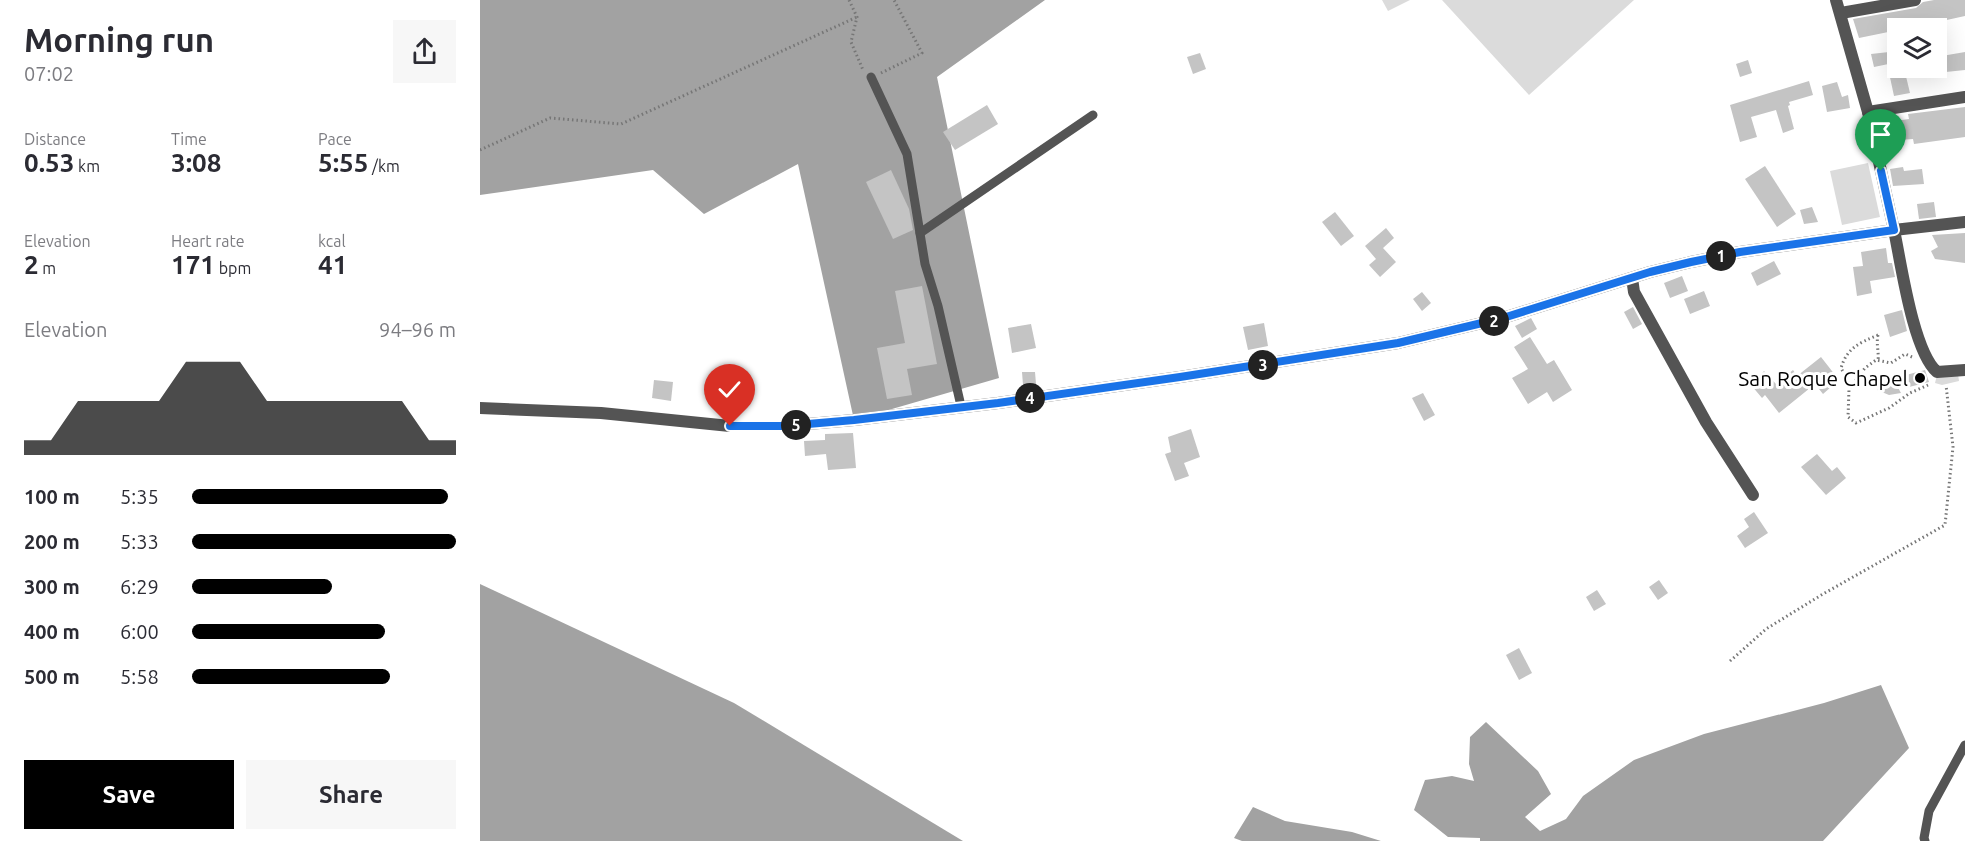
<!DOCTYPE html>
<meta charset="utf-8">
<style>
:root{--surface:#fff;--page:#f7f7f7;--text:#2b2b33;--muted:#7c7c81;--accent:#000}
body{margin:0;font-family:Ubuntu,sans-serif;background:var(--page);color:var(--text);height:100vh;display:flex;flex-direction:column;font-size:22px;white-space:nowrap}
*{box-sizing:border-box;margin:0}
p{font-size:20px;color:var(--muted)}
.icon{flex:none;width:33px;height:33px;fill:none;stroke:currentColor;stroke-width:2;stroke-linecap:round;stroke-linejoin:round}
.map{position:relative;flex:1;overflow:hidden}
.panel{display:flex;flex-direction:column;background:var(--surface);width:480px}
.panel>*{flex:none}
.controls{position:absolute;left:1407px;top:18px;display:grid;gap:12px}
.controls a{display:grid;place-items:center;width:60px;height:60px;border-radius:0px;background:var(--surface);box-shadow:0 6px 24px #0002;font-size:30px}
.pin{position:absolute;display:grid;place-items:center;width:51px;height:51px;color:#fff;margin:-62px -26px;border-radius:50% 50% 50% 0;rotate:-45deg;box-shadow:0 0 6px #0007}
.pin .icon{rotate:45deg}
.km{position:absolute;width:30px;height:30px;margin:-15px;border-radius:50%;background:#222;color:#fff;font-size:16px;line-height:30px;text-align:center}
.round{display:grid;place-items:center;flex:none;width:63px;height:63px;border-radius:0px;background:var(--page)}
.overview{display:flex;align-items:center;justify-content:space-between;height:102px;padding:0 24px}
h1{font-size:33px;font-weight:700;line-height:45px}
.figures{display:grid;grid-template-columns:repeat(3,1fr);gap:9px;height:102px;padding:6px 24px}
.figures div{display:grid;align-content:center}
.figures b{font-size:26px;font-weight:700}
.figures small{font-size:16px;font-weight:400}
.figures p{font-size:16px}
.chart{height:168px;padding:12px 24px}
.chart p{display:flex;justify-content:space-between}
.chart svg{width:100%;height:108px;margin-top:6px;fill:var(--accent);opacity:.7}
.primary-button{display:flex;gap:12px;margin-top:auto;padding:12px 24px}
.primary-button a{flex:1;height:69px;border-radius:0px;background:var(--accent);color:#fff;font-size:24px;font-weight:700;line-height:69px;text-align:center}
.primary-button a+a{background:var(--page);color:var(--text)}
ul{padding:0 24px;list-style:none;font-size:20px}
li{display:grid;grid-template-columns:96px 72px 1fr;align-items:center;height:45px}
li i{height:15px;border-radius:8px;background:var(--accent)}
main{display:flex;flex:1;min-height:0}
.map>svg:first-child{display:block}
</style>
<main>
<section class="panel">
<div class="overview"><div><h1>Morning run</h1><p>07:02</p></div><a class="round"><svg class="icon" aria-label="share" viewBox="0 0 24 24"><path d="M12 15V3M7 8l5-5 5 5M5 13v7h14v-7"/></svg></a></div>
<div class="figures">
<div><p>Distance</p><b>0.53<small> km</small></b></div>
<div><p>Time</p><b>3:08</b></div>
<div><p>Pace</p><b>5:55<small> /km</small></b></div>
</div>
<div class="figures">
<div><p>Elevation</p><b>2<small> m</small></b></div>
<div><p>Heart rate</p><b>171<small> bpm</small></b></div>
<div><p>kcal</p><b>41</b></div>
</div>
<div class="chart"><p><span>Elevation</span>94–96 m</p>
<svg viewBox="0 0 160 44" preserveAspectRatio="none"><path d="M0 44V38L10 38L20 22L30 22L40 22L50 22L60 6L70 6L80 6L90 22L100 22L110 22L120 22L130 22L140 22L150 38L160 38V44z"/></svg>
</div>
<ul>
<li><b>100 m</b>5:35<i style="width:97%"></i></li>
<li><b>200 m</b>5:33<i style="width:100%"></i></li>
<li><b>300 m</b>6:29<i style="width:53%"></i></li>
<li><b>400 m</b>6:00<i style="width:73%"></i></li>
<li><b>500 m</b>5:58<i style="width:75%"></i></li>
</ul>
<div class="primary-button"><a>Save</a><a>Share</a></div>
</section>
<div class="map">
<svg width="1485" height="841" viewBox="0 0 1485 841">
<rect width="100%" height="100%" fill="#fff"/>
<g fill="#dbdbdb">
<path d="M 902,0 L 930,0 L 908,11 Z"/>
<path d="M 962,0 L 1154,0 L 1049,95 Z"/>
<path d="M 1388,163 L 1400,217 L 1362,225 L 1350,171 Z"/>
<path d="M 1478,374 L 1479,381 L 1462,385 L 1455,383 L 1457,375 Z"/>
</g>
<g fill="#a2a2a2">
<path d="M 0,0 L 565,0 L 457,77 L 519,378 L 374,420 L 318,164 L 224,214 L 173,170 L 0,195 Z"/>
<path d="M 0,584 L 254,703 L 483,841 L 0,841 Z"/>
<path d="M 1401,685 L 1429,748 L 1343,841 L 1000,841 L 1000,838 L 968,837 L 934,810 L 945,780 L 972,776 L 994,781 L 989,764 L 990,737 L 1006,722 L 1058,771 L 1071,794 L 1045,817 L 1060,831 L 1086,819 L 1103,796 L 1154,760 L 1224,734 L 1344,703 Z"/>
<path d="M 773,807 L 805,821 L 872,832 L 901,841 L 762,841 L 754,838 Z"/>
</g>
<g fill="#c4c4c4">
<path d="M 1454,0 L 1485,0 L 1485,16 L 1462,21 L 1462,18 L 1424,26 L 1424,28 L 1418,28 L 1418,30 L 1379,38 L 1373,19 L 1436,8 L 1443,2 Z"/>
<path d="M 1418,51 L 1418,62 L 1394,67 L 1391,54 Z"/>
<path d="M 1485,52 L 1485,70 L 1456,73 L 1456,57 Z"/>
<path d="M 720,53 L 726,69 L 713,74 L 707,57 Z"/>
<path d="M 1268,60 L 1272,73 L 1260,77 L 1256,64 Z"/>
<path d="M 1408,68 L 1424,68 L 1430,93 L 1414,96 Z"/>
<path d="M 1329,81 L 1333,95 L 1309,102 L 1310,105 L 1308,106 L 1314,129 L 1303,133 L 1296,110 L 1271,117 L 1277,137 L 1260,142 L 1250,105 Z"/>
<path d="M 1357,82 L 1362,97 L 1368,95 L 1370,108 L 1347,112 L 1342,86 Z"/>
<path d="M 507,105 L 518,124 L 475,150 L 463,132 Z"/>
<path d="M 1485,107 L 1485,137 L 1434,144 L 1433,139 L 1418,140 L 1415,121 L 1429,119 L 1428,114 Z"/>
<path d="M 1285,166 L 1316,214 L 1297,227 L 1265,179 Z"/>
<path d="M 1423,167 L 1424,171 L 1442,169 L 1444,184 L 1413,186 L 1410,169 Z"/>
<path d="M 411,170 L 429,209 L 433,230 L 413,239 L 386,182 Z"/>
<path d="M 1454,202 L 1456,217 L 1439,219 L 1437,204 Z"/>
<path d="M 1332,207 L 1338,222 L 1324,224 L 1320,210 Z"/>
<path d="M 855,212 L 874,236 L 861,246 L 842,222 Z"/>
<path d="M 906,228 L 914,238 L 903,248 L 916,262 L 900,277 L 889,265 L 896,259 L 885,246 Z"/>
<path d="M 1485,233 L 1485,263 L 1455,259 L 1451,251 L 1458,247 L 1452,235 Z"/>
<path d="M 1406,248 L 1408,263 L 1412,263 L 1415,277 L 1390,281 L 1392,293 L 1377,296 L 1373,267 L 1383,266 L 1381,252 Z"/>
<path d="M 1294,261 L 1301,274 L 1277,286 L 1271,273 Z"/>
<path d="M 1202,276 L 1208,291 L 1190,298 L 1184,283 Z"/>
<path d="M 442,286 L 457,364 L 427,369 L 432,395 L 407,399 L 397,348 L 425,343 L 415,291 Z"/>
<path d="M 1224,291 L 1230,306 L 1210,314 L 1204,299 Z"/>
<path d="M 942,292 L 951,303 L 942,311 L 933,299 Z"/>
<path d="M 1153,307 L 1162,324 L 1153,329 L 1144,312 Z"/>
<path d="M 1422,310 L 1427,331 L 1410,337 L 1404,315 Z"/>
<path d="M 1051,318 L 1057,329 L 1042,338 L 1035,326 Z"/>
<path d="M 784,323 L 788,346 L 768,350 L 763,327 Z"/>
<path d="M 551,324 L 556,348 L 532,353 L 528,328 Z"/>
<path d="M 1050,337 L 1067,364 L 1074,360 L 1092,390 L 1073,402 L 1067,392 L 1048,404 L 1032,378 L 1048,369 L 1034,347 Z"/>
<path d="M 1341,357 L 1359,380 L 1343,394 L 1335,384 L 1299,413 L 1285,395 L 1282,398 L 1271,385 L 1284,371 L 1296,384 L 1313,370 L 1317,376 Z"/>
<path d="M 1445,370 L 1449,382 L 1425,388 L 1422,376 Z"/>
<path d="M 542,372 L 555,372 L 556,384 L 543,385 Z"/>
<path d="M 1413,378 L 1421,393 L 1409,395 L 1397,390 L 1401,381 Z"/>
<path d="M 174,380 L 193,382 L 191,401 L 172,398 Z"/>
<path d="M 943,393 L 955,415 L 944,421 L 932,398 Z"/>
<path d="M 711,429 L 720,457 L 704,463 L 709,476 L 695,481 L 685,454 L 691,452 L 688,437 Z"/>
<path d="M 373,433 L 376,468 L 348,470 L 346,454 L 325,456 L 324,441 L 345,440 L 345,434 Z"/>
<path d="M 1337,454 L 1352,471 L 1357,467 L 1366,478 L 1346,495 L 1321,467 Z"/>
<path d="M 1274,512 L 1288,533 L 1265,548 L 1257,536 L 1269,527 L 1264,519 Z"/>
<path d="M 1179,580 L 1188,593 L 1178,600 L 1169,587 Z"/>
<path d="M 1117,590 L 1126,604 L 1114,611 L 1106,597 Z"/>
<path d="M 1039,648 L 1052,673 L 1039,680 L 1026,655 Z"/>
</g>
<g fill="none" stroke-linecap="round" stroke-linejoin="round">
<g stroke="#767676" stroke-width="3" stroke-dasharray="1.5 3" stroke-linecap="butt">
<path d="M 369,0 L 377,17 L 371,42 L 383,70"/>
<path d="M 401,73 L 442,53 L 414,0"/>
<path d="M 0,150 L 70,118 L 141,124 L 377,17"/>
<path d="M 1398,335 C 1396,344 1399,351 1398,361"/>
<path d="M 1432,357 L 1425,354 L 1411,363 L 1396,360 L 1385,368 L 1369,389 L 1368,417 L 1376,423 L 1409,408 L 1430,393 L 1448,385"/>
<path d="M 1371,387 L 1361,368 C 1367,348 1379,343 1398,335"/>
<path d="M 1250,661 L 1286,629 L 1343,594 L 1465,525 L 1473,447 L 1466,385"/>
</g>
<g stroke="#545454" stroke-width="9">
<path d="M 391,77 L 427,154 L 445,264 L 458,306 L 481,406"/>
<path d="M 440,233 L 613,115"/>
<path d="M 1445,841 L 1444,838 L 1449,811 L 1485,745"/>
</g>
<g stroke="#545454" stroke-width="12">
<path d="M 1361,13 L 1435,0"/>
<path d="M 1388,112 L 1485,97"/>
<path d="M 1152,278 L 1154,292 L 1226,422 L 1273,495"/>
<path d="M 0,408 L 121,413 L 250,426 L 305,426 L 374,420 L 518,403 L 700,377 L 918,343 L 1023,318 L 1170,272 L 1211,262 L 1260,252 L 1414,230 C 1421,263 1433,351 1457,372 L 1485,370"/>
</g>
<path stroke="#545454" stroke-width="12" d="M 1356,0 L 1388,112 L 1414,230 L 1485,222"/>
</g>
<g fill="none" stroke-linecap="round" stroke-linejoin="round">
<g stroke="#fff" stroke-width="12">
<path id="route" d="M 250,426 L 305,426 L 374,420 L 518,403 L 700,377 L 918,343 L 1023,318 L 1170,272 L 1211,262 L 1260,252 L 1414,230 L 1401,171"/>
</g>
<use href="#route" stroke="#1a73e8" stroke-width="8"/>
</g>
<circle fill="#000" stroke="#fff" stroke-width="2" cx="1440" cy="378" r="6"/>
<g text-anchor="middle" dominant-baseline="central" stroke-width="6" stroke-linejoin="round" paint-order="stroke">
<g font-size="21" fill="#000" stroke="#fff" text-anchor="end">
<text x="1428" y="378">San Roque Chapel</text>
</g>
</g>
</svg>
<div class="controls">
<a><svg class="icon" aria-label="layers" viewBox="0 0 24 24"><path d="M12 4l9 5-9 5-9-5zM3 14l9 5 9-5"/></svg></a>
</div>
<div class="pin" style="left:1401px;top:171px;background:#1e9e55"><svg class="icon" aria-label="arrive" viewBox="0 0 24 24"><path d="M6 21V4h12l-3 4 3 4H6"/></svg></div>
<div class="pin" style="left:250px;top:426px;background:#d93025"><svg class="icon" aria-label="check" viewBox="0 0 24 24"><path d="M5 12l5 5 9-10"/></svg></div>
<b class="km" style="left:1241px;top:256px">1</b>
<b class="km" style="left:1014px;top:321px">2</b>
<b class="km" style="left:783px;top:365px">3</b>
<b class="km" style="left:550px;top:398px">4</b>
<b class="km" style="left:316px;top:425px">5</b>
</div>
</main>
